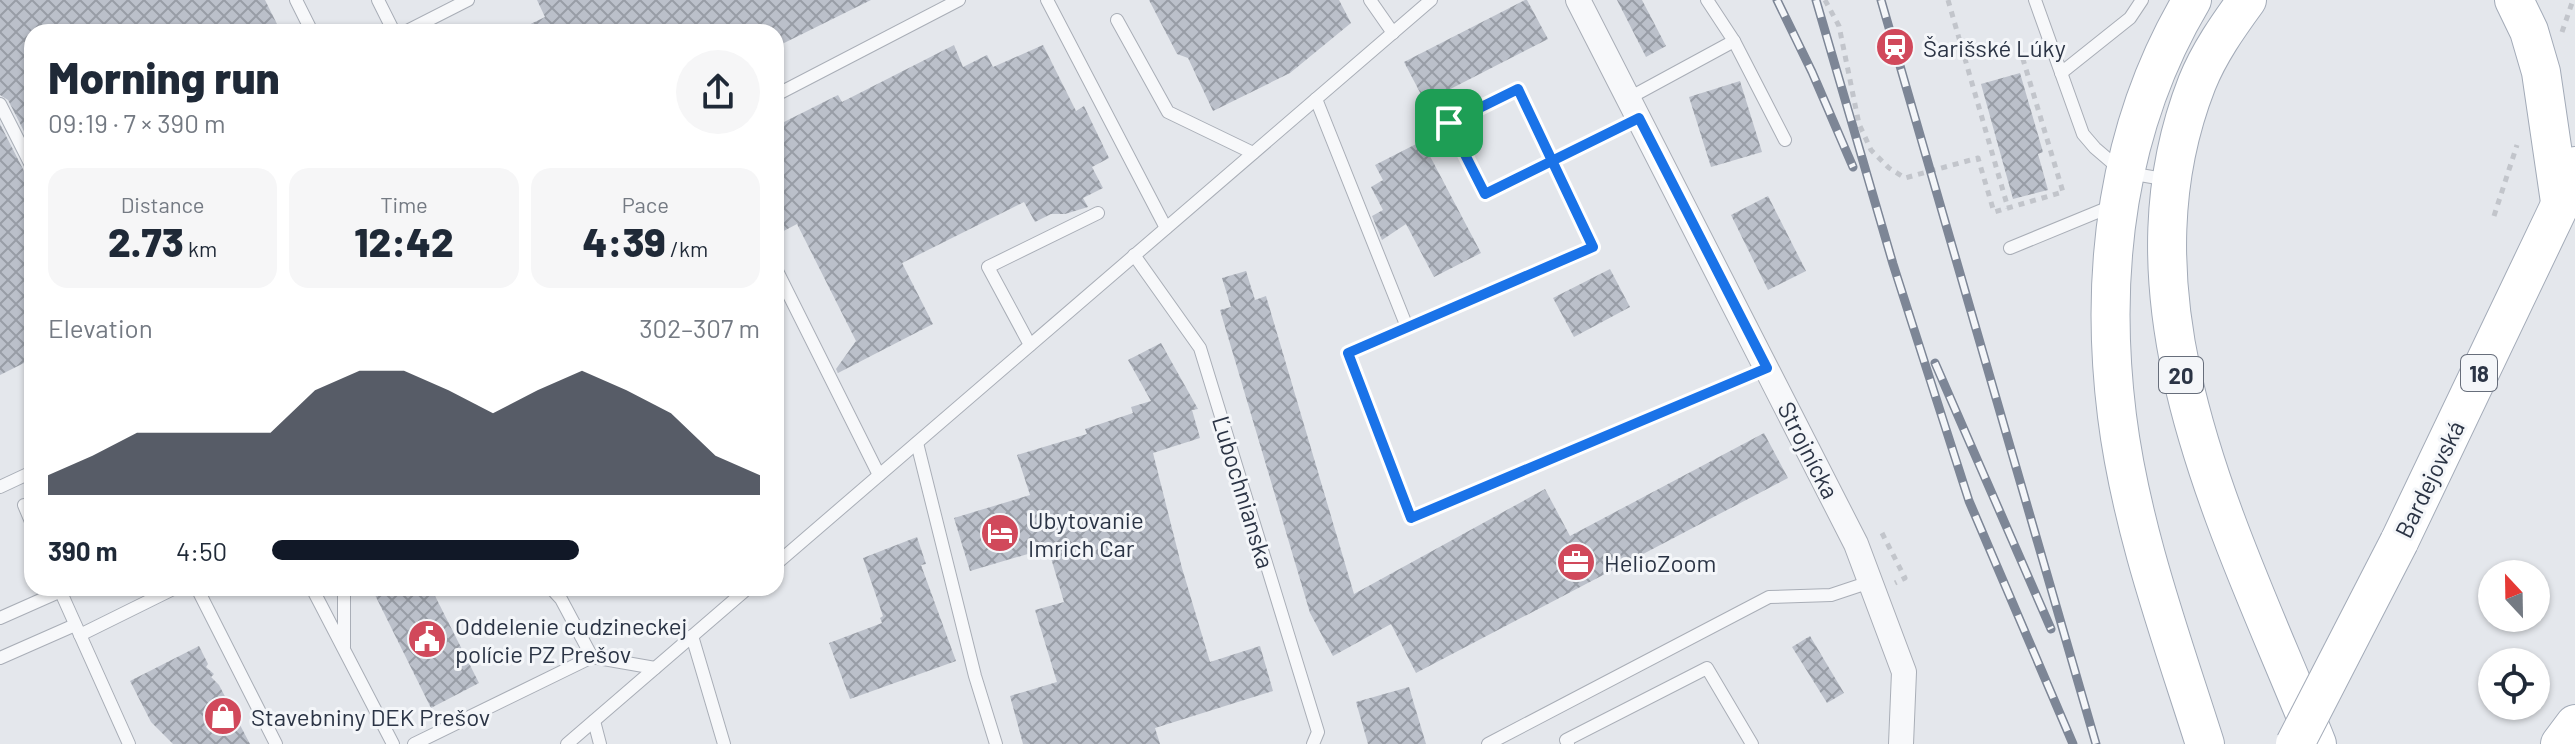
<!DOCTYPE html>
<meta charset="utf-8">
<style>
:root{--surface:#fff;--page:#f6f6f7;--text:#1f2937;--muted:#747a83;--accent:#111827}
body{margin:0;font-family:Barlow,sans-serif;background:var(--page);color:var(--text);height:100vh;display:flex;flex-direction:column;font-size:30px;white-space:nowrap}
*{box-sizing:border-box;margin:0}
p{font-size:26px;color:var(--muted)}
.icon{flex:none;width:44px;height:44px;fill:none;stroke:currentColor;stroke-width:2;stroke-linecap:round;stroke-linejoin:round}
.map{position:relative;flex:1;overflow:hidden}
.panel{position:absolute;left:24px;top:24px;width:760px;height:572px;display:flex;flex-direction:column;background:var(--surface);border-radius:24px;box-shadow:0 2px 6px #0004}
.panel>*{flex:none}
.needle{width:52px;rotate:338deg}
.buttons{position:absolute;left:2478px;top:560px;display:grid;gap:16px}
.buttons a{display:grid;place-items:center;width:72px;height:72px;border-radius:50%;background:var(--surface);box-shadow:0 2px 6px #0004;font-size:40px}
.pin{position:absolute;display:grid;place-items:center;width:68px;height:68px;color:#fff;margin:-34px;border-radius:16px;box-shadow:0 4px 12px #0006}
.round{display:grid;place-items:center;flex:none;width:84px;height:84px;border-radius:42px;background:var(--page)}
.overview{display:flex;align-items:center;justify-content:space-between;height:136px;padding:0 24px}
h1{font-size:44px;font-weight:800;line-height:60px}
.figures{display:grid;grid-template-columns:repeat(3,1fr);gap:12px;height:136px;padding:8px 24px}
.figures div{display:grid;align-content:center;border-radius:20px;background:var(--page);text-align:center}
.figures b{font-size:40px;font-weight:800}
.figures small{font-size:22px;font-weight:400}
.figures p{font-size:22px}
.chart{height:224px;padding:16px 24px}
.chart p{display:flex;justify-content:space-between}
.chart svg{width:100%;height:144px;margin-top:8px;fill:var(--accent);opacity:.7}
ul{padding:0 24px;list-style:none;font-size:26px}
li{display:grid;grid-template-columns:128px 96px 1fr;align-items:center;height:60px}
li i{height:20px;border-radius:10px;background:var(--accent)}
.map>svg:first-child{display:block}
</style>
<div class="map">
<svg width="2575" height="744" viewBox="0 0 2575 744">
<defs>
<pattern id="building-cross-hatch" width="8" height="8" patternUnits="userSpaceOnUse" patternTransform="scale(2)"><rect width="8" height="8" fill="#bbc0ca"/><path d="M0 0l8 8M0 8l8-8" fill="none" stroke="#989da6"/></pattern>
</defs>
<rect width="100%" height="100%" fill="#e4e7ec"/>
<g fill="url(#building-cross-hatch)">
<path d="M 0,0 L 265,0 L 281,32 L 32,32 L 32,147 L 8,100 L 0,95 Z"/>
<path d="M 537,0 L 871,0 L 776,47 L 776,32 L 514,32 L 545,17 Z"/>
<path d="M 1149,0 L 1339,0 L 1351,23 L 1290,73 L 1213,111 L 1188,58 L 1177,54 Z"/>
<path d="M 1525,0 L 1527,0 L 1548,39 L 1425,102 L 1404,62 Z"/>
<path d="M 1617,0 L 1642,0 L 1666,46 L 1646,57 Z"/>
<path d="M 954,45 L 963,67 L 987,55 L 993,67 L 1043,45 L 1076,111 L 1084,106 L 1109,158 L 1092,167 L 1103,188 L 1083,198 L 1088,207 L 1065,214 L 1051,214 L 1035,222 L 1024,202 L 902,263 L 933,324 L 838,373 L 836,369 L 856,341 L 797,224 L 776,235 L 776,126 L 838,95 L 842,102 Z"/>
<path d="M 2020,73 L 2043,152 L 2038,154 L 2048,190 L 2013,199 L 1981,84 Z"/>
<path d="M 1740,81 L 1762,152 L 1711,167 L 1689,97 Z"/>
<path d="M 0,124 L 24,171 L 32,176 L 32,359 L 0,375 Z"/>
<path d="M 1422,141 L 1481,253 L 1434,277 L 1406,224 L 1382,240 L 1372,216 L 1383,210 L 1371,187 L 1383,180 L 1375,165 Z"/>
<path d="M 1768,196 L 1806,271 L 1768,290 L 1731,215 Z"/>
<path d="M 1610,269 L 1630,307 L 1574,337 L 1553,298 Z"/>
<path d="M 1246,271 L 1255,300 L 1266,296 L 1354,594 L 1545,489 L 1570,536 L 1764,433 L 1788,478 L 1416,673 L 1391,624 L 1333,656 L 1310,613 L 1220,310 L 1231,307 L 1222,278 Z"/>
<path d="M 1161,343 L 1198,409 L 1192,410 L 1200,438 L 1153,453 L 1182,568 L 1210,662 L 1260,646 L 1273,691 L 1155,728 L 1160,744 L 1023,744 L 1010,696 L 1057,682 L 1035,610 L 1064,602 L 1048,548 L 970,571 L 954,518 L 1030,495 L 1017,455 L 1087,434 L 1085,429 L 1133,413 L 1131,407 L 1151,401 L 1128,360 Z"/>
<path d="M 917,537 L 926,564 L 921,565 L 956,661 L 850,699 L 829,643 L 882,623 L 880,618 L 883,616 L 863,558 Z"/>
<path d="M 389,588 L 431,588 L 479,683 L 431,708 L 375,595 Z"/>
<path d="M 1810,636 L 1844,693 L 1827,703 L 1792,647 Z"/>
<path d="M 199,646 L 208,664 L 206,667 L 214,674 L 211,677 L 219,685 L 250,744 L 173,744 L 151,722 L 130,681 Z"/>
<path d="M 1409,687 L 1426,744 L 1368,744 L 1356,702 Z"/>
</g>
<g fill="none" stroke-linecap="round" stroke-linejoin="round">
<g stroke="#a9aeb7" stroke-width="14">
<g id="service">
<path d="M 296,0 L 312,32"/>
<path d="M 378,0 L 394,32"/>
<path d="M 1047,0 L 1166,228"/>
<path d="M 1370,0 L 1393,33"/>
<path d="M 2035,0 L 2083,134 L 2095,148 L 2123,172 L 2169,180"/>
<path d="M 1117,20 L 1168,112 L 1253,153"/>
<path d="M 405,32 L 468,0"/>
<path d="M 1734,41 L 1785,140"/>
<path d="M 2061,73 L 2130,18 L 2142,0"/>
<path d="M 776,95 L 959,0"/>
<path d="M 1629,98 L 1734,41 L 1707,0"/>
<path d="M 1316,99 L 1407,327"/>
<path d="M 0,104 L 32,167"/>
<path d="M 1639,118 L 1485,194 L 1449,123 L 1518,89 L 1593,247 L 1348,353 L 1411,518 L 1767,368"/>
<path d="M 2010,248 L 2112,206"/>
<path d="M 1134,255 L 1200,348 L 1318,732 L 1313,744"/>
<path d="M 776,269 L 879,475"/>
<path d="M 1030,345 L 988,267 L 1098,213"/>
<path d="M 917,443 L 975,676 L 996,744"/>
<path d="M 0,487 L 32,472"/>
<path d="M 24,505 L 32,524"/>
<path d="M 776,564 L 1431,0"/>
<path d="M 59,588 L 129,744"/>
<path d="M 197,588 L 276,744"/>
<path d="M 312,588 L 393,744"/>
<path d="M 344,588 L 344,647"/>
<path d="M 551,588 L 561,599 L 592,657"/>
<path d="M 0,618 L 61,591"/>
<path d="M 80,635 L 175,588"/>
<path d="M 692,636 L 724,744"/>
<path d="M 0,658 L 75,625"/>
<path d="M 594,721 L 600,744"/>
<path d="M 414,744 L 592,657 L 655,668"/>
<path d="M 567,744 L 748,588"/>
<path d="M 1488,744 L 1769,597 L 1831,595 L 1870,582"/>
<path d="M 1568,744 L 1566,740 L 1707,668 L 1752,744"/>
</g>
</g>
<g stroke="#a9aeb7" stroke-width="26">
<path id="minor" d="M 1578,0 L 1856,544 L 1904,672 L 1901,744"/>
</g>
<g stroke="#a3abb8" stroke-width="40">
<g id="primary">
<path d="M 2192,0 C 2117,126 2099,272 2117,416 C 2131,528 2171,637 2205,744"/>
<path d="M 2247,0 C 2228,26 2209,53 2197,83 C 2109,308 2235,538 2317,744"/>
<path d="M 2514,0 L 2529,31 L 2541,72 L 2560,202"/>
<path d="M 2399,542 L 2560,205 L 2575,166"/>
<path d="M 2560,744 L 2575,724"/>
</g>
</g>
<g stroke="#c2c5cb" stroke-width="5" stroke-dasharray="6 6" stroke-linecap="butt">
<path d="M 1825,0 L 1839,26 L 1859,124 L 1871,150 L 1889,168 L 1905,178 L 1978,158 L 1994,212 L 2063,192 L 2019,46"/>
<path d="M 1948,0 L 2008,208"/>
<path d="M 2562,32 L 2573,0"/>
<path d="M 2494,216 L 2517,145"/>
<path d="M 1882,533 L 1905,578 L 1895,583"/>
</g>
<use href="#service" stroke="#f7f8fa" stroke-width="12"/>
<use href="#minor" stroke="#f7f8fa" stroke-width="24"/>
<use href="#primary" stroke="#fff" stroke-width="38"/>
<g stroke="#7d8696" stroke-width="9">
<g id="rail">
<path d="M 1777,0 L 1812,72 L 1853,167"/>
<path d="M 1816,0 L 1893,264 L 1969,501 L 2073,744"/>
<path d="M 1881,0 L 2096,744"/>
<path d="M 1935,363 L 2051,629"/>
</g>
</g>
<use href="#rail" stroke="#f4f6f9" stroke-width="6" stroke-dasharray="18" stroke-linecap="butt"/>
<g stroke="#a3abb8" stroke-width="40" stroke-linecap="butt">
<path id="primary-bridge" d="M 2295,744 L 2399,542"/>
</g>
<use href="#primary-bridge" stroke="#fff" stroke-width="38"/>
</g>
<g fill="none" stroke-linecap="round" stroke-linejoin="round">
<g stroke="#fff" stroke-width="16">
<path id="route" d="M 1449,123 L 1518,89 L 1593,247 L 1348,353 L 1411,518 L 1767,368 L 1639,118 L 1485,194 L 1449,123"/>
</g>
<use href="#route" stroke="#1a73e8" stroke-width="10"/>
</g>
<defs>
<g id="station-disc" transform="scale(2)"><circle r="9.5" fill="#d1495b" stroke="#f4f6f9"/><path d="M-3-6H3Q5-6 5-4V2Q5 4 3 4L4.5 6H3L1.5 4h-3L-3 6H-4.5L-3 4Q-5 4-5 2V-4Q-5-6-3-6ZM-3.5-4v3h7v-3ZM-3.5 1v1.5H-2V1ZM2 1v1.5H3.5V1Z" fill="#fff"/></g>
<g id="hotel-disc" transform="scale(2)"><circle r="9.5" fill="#d1495b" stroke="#f4f6f9"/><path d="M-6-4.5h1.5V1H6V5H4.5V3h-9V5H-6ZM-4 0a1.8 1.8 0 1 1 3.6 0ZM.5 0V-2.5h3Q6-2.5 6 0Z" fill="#fff"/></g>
<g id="office-disc" transform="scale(2)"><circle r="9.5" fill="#d1495b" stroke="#f4f6f9"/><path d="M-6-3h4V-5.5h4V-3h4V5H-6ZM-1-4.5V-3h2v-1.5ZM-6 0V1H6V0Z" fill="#fff"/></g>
<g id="civic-disc" transform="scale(2)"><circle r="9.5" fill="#d1495b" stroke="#f4f6f9"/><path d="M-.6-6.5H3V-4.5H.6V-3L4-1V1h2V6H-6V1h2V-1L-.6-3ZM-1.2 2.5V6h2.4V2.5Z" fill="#fff"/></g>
<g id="shop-disc" transform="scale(2)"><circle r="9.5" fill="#d1495b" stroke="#f4f6f9"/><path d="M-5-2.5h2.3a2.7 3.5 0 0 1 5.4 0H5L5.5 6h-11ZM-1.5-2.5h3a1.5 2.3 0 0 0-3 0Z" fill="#fff"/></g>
</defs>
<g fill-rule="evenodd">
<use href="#station-disc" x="1895" y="47"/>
<use href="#hotel-disc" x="1000" y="533"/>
<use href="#office-disc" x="1576" y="562"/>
<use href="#civic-disc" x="427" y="639"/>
<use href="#shop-disc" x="223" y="716"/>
</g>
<g text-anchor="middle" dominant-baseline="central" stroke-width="6" stroke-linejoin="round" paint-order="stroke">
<g fill="#f4f6f9" stroke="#676e7b" stroke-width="2">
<rect x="2461" y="355" width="36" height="36" rx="6"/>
<rect x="2159" y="357" width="44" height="36" rx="6"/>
</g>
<g font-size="22" font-weight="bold" fill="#2b3445">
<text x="2479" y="373">18</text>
<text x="2181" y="375">20</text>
</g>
<g font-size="24" fill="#2b3445" stroke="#f4f6f9" text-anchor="start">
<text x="1923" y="47">Šarišské Lúky</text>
<text x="1028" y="519">Ubytovanie<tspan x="1028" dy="28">Imrich Car</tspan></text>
<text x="1604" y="562">HelioZoom</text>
<text x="455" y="625">Oddelenie cudzineckej<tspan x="455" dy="28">polície PZ Prešov</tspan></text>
<text x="251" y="716">Stavebniny DEK Prešov</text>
</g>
<g font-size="24" fill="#2b3445" stroke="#f4f6f9">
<text transform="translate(1809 450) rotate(63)">Strojnícka</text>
<text transform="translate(2429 479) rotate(-64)">Bardejovská</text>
<text transform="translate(1244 492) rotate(73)">Ľubochnianska</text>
</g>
</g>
</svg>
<div class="buttons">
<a><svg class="needle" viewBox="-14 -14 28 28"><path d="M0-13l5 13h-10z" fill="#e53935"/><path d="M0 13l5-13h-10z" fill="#747a83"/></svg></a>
<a><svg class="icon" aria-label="locate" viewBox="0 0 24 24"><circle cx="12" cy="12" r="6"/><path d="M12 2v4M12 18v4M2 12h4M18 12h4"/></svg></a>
</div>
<div class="pin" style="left:1449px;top:123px;background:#1e9e55"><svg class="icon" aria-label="arrive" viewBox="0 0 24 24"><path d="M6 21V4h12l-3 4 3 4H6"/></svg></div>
<section class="panel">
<div class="overview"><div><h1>Morning run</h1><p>09:19 · 7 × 390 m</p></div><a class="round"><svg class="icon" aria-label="share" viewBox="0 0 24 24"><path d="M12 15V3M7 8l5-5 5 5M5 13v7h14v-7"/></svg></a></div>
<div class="figures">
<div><p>Distance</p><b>2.73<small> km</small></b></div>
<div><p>Time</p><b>12:42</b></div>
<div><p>Pace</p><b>4:39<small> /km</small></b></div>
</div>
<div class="chart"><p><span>Elevation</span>302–307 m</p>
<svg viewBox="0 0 160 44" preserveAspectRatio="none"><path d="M0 44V38L10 32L20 25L30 25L40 25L50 25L60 12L70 6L80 6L90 12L100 19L110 12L120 6L130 12L140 19L150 32L160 38V44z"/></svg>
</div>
<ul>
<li><b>390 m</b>4:50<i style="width:63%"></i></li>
</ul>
</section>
</div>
